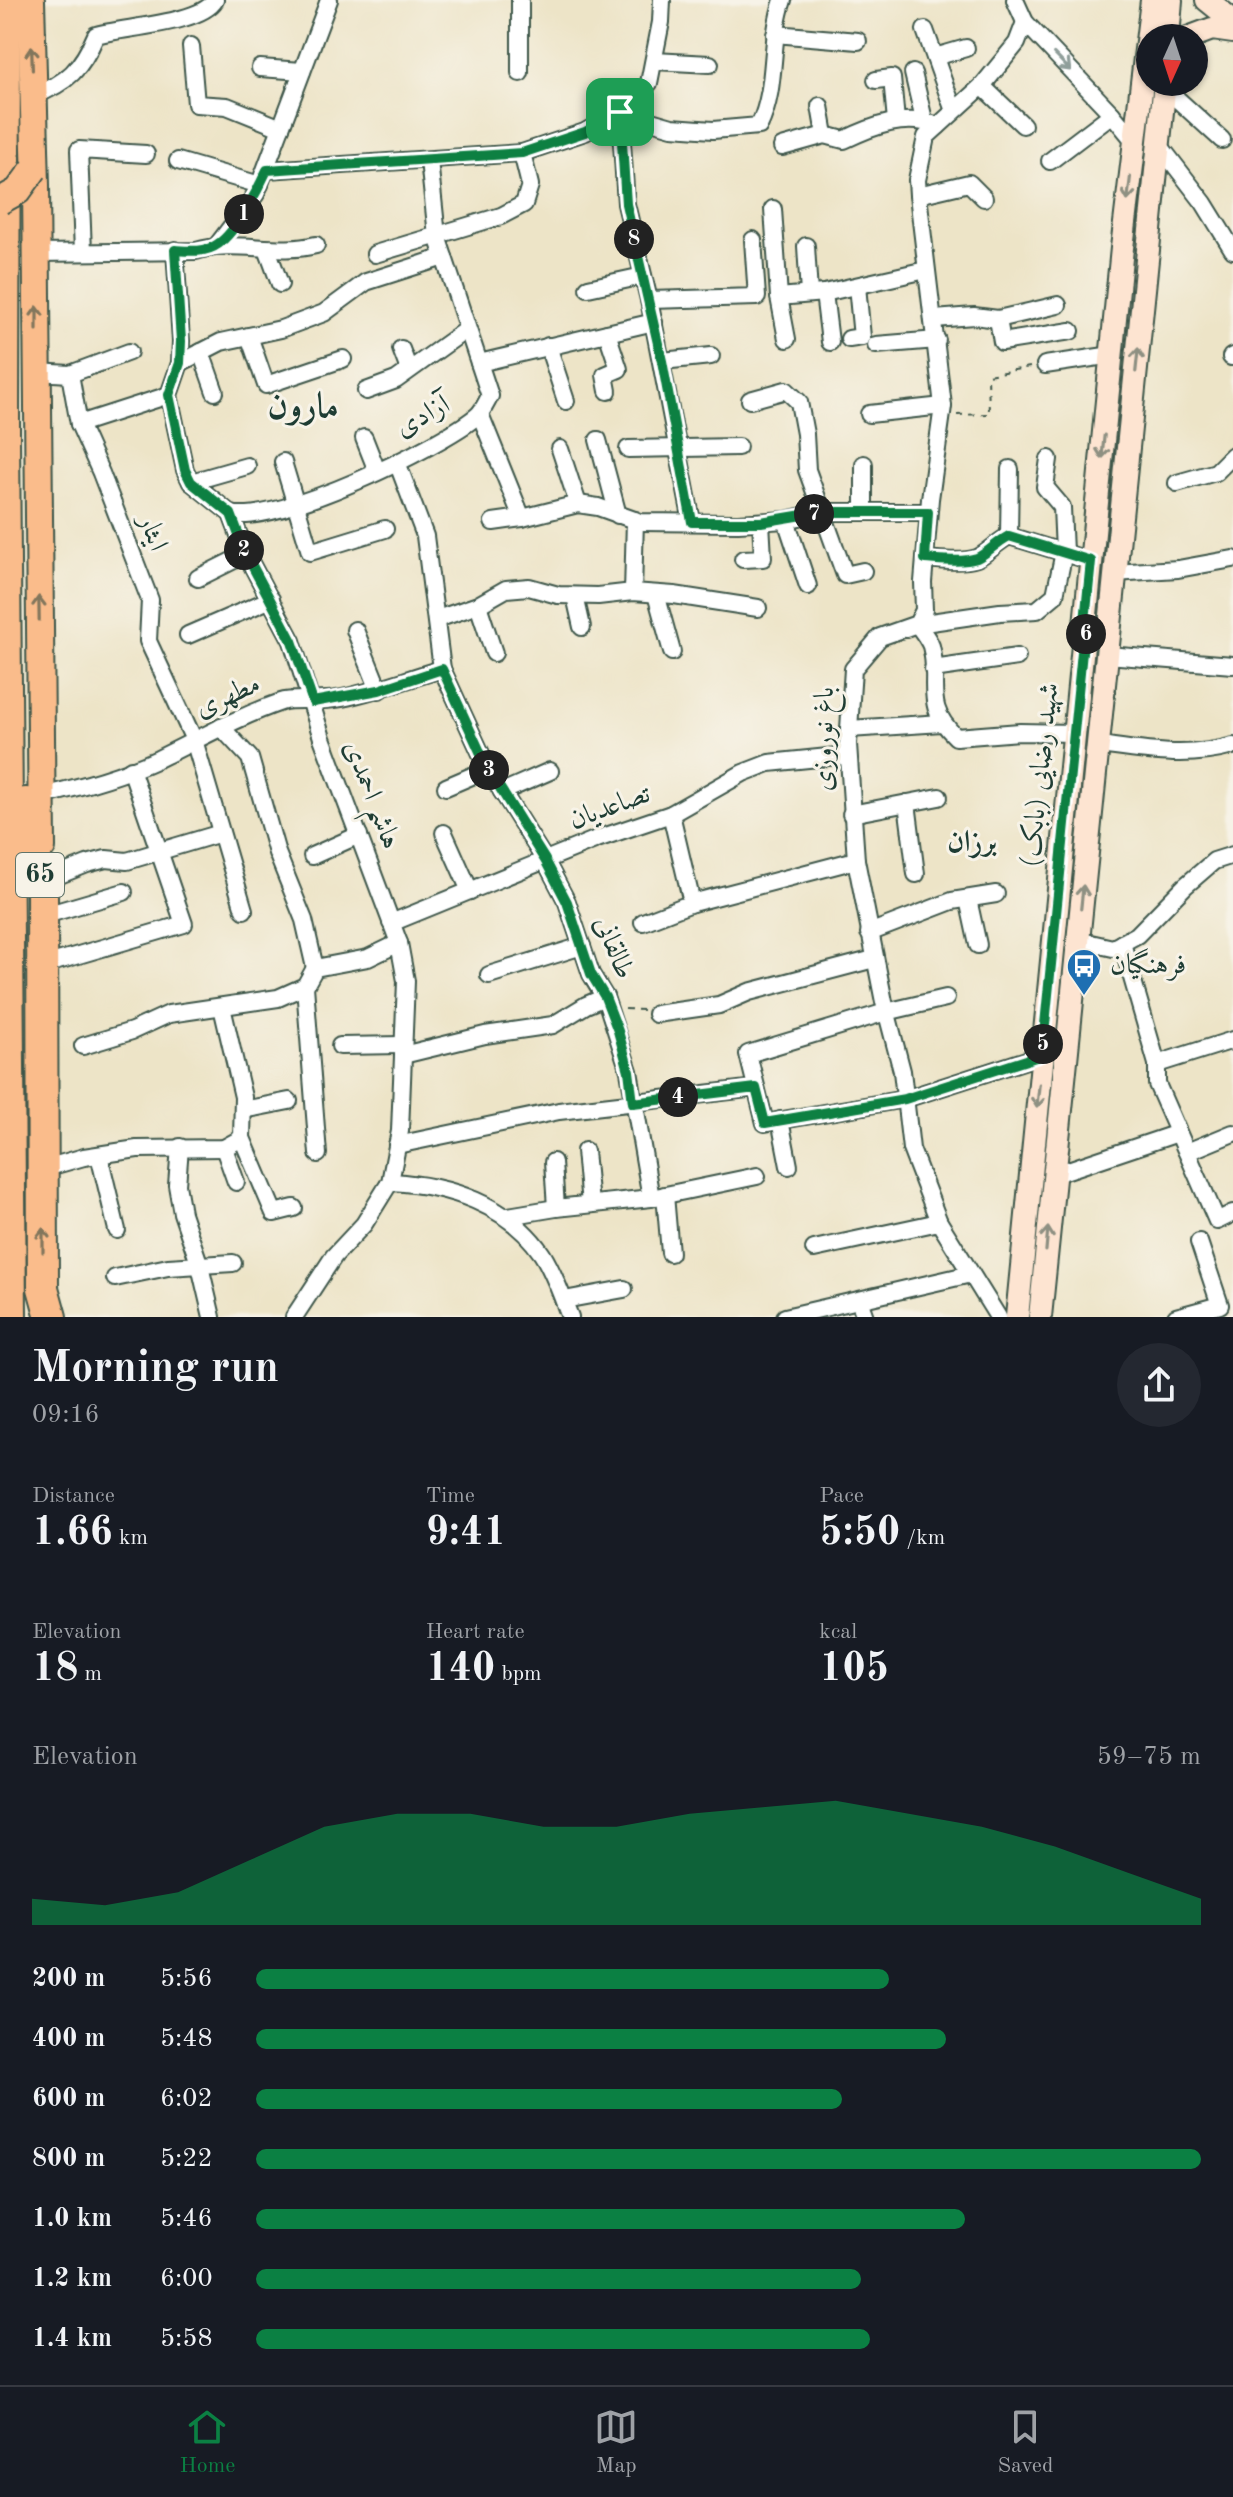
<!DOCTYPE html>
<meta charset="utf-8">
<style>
:root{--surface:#171b24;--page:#242831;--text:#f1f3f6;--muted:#9ea1a6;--line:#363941;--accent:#0b8043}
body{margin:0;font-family:"Old Standard TT",Amiri,serif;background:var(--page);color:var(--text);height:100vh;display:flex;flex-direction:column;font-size:30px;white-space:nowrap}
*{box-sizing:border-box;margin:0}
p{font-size:26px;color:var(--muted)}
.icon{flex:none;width:44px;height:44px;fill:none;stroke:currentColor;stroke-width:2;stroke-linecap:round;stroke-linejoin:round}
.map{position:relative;height:1317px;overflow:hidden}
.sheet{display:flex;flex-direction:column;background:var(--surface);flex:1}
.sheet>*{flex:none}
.needle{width:52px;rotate:183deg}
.tools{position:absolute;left:1136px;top:24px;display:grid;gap:16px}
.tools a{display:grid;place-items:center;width:72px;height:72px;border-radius:50%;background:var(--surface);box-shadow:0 2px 6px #0004;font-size:40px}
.pin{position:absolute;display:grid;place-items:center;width:68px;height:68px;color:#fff;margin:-34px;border-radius:16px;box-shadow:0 4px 12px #0006}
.km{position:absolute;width:40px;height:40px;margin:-20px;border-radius:50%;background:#222;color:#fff;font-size:22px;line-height:40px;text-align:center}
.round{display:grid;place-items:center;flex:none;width:84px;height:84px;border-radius:42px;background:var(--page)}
.head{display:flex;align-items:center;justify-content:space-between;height:136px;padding:0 32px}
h1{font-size:44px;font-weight:700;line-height:60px}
.stats{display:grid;grid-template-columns:repeat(3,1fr);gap:12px;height:136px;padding:8px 32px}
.stats div{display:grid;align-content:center}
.stats b{font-size:40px;font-weight:700}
.stats small{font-size:22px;font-weight:400}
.stats p{font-size:22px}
.chart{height:224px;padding:16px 32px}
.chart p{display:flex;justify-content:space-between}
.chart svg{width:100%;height:144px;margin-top:8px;fill:var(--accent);opacity:.7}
ul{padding:0 32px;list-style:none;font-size:26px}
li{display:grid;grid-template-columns:128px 96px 1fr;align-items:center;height:60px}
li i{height:20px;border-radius:10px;background:var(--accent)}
.tab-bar{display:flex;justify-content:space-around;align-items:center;height:112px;border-top:2px solid var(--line);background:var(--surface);font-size:22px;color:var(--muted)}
.tab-bar a{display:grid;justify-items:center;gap:4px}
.tab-bar .active{color:var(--accent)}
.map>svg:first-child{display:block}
</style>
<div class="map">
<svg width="1233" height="1317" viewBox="0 0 1233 1317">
<rect width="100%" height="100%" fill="#f7f3e8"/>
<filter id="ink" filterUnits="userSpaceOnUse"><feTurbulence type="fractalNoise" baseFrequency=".0125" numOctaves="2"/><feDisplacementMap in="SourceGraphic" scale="16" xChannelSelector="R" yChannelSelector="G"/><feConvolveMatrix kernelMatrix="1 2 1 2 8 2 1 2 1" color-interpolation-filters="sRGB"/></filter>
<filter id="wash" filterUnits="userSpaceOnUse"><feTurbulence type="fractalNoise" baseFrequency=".006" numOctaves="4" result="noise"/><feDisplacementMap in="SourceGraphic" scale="32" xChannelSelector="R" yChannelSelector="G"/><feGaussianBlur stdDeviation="1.8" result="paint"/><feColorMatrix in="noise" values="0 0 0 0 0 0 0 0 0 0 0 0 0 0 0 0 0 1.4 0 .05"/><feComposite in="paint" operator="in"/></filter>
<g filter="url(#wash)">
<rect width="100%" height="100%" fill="#ede4c7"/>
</g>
<g filter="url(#ink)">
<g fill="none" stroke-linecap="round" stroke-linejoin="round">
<g stroke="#3e564a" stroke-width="20">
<g id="street">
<path d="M 1015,0 L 1025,22 L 1112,114 L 1135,142"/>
<path d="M 925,30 L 954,111"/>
<path d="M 775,34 L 858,41"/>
<path d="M 191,46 L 196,104 L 227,106 L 281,128"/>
<path d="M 935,57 L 966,48"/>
<path d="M 654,61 L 710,64"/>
<path d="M 260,68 L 302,71"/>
<path d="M 520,73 L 520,0"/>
<path d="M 913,73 L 924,120"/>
<path d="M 876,80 L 892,78 L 896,121"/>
<path d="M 982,86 L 1023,125"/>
<path d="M 1164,87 L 1222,140"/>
<path d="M 33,96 C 68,83 82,68 96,35 C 123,27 201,24 215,0"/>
<path d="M 820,106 L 825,135"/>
<path d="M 1160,146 L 1204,203 L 1233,250"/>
<path d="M 782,147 L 825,135 L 844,140 C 873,126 906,113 938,126"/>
<path d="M 178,161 L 260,185"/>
<path d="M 1050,161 L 1112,114"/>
<path d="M 267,170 L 522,153 L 585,132 L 620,112 L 649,83 L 661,22 L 662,0"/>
<path d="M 918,195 L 969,183 L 984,198"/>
<path d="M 773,209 L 779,297 L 787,339"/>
<path d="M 218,244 L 256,194 L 329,0"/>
<path d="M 806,246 L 809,294"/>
<path d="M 267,249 L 280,284"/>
<path d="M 175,250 L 181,341 L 180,363 L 169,395 L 185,470 L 191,482 L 231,514 L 246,554 L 292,641 L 322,738 L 399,943 L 406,981 L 400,1131 L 390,1182 L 364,1224 L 334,1256 L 294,1317"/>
<path d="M 83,252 L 79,150 L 146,154"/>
<path d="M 36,253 L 196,251 C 235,239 275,255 316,245"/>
<path d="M 375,254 L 501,216 L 524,204 L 530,185 L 522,153"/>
<path d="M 588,288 L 643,276"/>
<path d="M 824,293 L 830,342"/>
<path d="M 779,297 L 824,293 L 926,270"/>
<path d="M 649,300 L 757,297 L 753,240"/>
<path d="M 934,319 L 974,316 L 998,319 L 1058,305"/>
<path d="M 998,319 L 1002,342 L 1071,331"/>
<path d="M 607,333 L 619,369 L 605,375 L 608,391"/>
<path d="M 249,336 L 266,385 L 343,359"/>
<path d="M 849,339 L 862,337 L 857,286"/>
<path d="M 876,345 L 937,340"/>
<path d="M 548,346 L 566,401"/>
<path d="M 401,349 L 409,370"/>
<path d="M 201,352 L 215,392"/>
<path d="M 1231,357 L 1233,356"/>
<path d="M 662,361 L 711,356"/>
<path d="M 180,363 L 221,342 L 281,329 L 324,313 L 366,282 L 444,257"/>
<path d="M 479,363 L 654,322"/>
<path d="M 1045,365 L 1112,355"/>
<path d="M 37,372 L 70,374 L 79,424 L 101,473 L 150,600 L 148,641 L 194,740 L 244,910"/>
<path d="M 70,374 L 129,352"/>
<path d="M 366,391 L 396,380 L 467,329"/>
<path d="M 750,400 L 786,390 L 799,402 L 805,434 L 807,470 L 845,575 L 863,571"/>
<path d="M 480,414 L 522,518"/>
<path d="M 869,414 L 943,406"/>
<path d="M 79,424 L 169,395"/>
<path d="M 364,438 L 377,471"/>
<path d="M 598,440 L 618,515"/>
<path d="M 560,449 L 578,504"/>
<path d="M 628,449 L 738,447"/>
<path d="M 1049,459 L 1045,487 L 1062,507 L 1064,552 L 1055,595 L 1037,610 L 1000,612 L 917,624 C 922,631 928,638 931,646 C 941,684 921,704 956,737 L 1020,732 L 1074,733"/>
<path d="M 283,462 L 310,552 L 385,529"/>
<path d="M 397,462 L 425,536 L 442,669 L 488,769 L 545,860 L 567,902 L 591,974 L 605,997 L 629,1071 L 651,1198"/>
<path d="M 864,464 L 864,511"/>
<path d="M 191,482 L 247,466"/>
<path d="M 1177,483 L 1216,472 L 1233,455"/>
<path d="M 231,514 C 278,525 438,448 477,416 C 483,411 486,403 490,396 L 437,236 L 429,160"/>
<path d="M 786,520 L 808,586"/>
<path d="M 493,522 L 522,518 L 578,504 L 598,507 L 640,522 L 738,523 L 786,520 L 821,512 L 928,512"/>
<path d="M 692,522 L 649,300 L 626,204 L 620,112 L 672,127 L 713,130 L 759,126 C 778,87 769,41 783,0"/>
<path d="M 1009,536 L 1010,469"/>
<path d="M 743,559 L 763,558 L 761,522"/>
<path d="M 925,559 C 941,560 961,563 977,558 C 988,553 997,542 1009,536 L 1091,561"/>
<path d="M 1114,573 L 1178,569 L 1233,559"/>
<path d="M 198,578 L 246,554"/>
<path d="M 633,592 L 635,520"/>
<path d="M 656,594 L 672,652"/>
<path d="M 575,596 L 582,627"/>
<path d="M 478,605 L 494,653"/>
<path d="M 437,619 L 478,605 L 506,589 L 529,587 L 558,595 L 598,596 L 633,592 L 674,595 L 758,608"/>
<path d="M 355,630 L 379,690"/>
<path d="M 188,635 L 271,599"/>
<path d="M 1107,655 L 1233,665"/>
<path d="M 933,669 L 1017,657"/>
<path d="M 221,727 L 250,758 L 277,853 L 304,920 L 315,968"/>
<path d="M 849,729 L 942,723"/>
<path d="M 1099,745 C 1145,751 1187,759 1233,746"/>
<path d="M 446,787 L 488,769"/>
<path d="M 502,792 L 550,771"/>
<path d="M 41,796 C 81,787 121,776 158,759 C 199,739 238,717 281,702 C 293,698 320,702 336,699 C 372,693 406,679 442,669"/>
<path d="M 907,803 L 916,874"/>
<path d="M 671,814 L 692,903"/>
<path d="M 851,814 L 939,797"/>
<path d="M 444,833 L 470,891"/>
<path d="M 312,856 L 359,835"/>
<path d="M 42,882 L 87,864 L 106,859 L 127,861 L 221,833"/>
<path d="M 968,899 L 978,945"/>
<path d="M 42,916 L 124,892"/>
<path d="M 643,922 L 692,903 L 856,860"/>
<path d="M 391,923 L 597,839 L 671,814 L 743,773 L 769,763 L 848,755"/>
<path d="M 869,933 L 952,901 L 996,894"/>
<path d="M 1077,940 L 1113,948 L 1137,935 L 1185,886 L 1214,861 L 1233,855"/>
<path d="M 1122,943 L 1157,1064 L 1157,1084 L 1217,1221 L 1233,1213"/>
<path d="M 41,966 L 184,924 L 131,769"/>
<path d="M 489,975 L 582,946"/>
<path d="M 305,986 L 318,1154"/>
<path d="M 946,998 L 886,1012 L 748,1054 L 765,1123 L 905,1099 L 1042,1055"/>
<path d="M 656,1014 L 719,1005 L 749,992 L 874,959"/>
<path d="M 83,1046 L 132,1031 L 169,1014 L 278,998 L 305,986 L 315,968 L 368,958 L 399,943"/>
<path d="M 340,1046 L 403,1045"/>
<path d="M 403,1055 L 485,1035 L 553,1025 L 586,1005 L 605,997"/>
<path d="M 1157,1064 L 1233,1040"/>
<path d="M 243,1110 L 289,1101"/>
<path d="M 780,1120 L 789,1166"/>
<path d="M 242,1138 L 274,1213 L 294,1208"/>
<path d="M 397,1145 L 559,1111 L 756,1088"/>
<path d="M 180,1147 L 177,1185 L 182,1213 L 200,1266 L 212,1317"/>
<path d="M 224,1148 L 236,1182"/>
<path d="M 585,1151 L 590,1204"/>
<path d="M 1187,1152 L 1233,1133"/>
<path d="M 99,1155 L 117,1230"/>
<path d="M 553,1162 L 556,1208"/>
<path d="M 42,1169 L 84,1157 L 137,1149 L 224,1148 L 242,1138 L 243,1097 L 222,1007"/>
<path d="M 1053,1175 L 1178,1133"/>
<path d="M 390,1182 C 448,1185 508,1204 542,1254 C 554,1272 562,1297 570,1317"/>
<path d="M 665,1195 L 670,1253"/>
<path d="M 508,1216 L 556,1208 L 651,1198 L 757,1176"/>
<path d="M 814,1249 L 939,1222"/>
<path d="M 115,1278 L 168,1267 L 233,1263"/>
<path d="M 564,1300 L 624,1289"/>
<path d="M 859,1300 L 865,1317"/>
<path d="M 785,1317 L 971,1274"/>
<path d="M 998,1317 L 939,1222 L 911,1149 L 902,1071 L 884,1002 L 856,860 L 848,744 L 853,669 L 880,637 L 917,624 L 924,610 L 923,582 L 930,499 L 943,406 L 918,195 L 917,180 L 926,137 L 982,86 L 1017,43 L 1025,22"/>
<path d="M 1176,1317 L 1220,1305 L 1199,1242"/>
</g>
</g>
<g stroke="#3e564a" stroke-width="26">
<g id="secondary">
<path d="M 1207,0 L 1233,21"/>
<path d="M 1168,38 L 1171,0"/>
<path d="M 1188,38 L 1212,29 L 1233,32"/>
<path d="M 1017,1317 L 1122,248 L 1152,0"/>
<path d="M 1040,1317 L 1165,82"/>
</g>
</g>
<g stroke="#3e564a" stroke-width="30">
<path id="primary" d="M 31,0 L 36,185 L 42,847"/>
</g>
<g stroke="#3e564a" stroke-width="34">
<g id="highway">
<path d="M 5,0 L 4,435 L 11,1317"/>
<path d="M 26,803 L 27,840 L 42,882 L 43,1288 L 51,1317"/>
</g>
</g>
<g stroke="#3e564a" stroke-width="2" stroke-dasharray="6 6" stroke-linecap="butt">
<path d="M 957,415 L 989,414 L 988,375 L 1030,367"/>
<path d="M 625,1009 L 643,1010"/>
</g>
<use href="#street" stroke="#fff" stroke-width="16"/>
<use href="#secondary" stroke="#fde4d1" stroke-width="22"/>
<use href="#primary" stroke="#fabc8b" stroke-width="26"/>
<use href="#highway" stroke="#fabc8b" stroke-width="30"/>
<g stroke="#3e564a" stroke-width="30" stroke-linecap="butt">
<path id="primary-bridge" d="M 0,201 L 18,191 L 34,169"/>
</g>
<use href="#primary-bridge" stroke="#fabc8b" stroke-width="26"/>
</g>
<defs><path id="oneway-shaft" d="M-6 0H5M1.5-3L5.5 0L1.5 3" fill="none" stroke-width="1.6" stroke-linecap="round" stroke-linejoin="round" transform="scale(2)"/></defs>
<g stroke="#82765b">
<use href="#oneway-shaft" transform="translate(32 58) rotate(-92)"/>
<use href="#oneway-shaft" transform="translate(37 318) rotate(-90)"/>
<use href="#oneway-shaft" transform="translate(39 608) rotate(-91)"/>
<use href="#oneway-shaft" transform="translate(43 1240) rotate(-90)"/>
</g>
<use stroke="#8f9e9a" href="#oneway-shaft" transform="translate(1062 62) rotate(46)"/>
<g stroke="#8e9082">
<use href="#oneway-shaft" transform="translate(1129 189) rotate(97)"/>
<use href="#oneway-shaft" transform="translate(1137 360) rotate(-84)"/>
<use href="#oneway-shaft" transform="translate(1103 447) rotate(96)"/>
<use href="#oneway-shaft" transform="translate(1082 897) rotate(-84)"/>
<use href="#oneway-shaft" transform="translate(1038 1096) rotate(96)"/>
<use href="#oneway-shaft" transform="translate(1047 1239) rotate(-85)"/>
</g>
</g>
<g fill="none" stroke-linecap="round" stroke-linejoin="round" filter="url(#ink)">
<g stroke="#fff" stroke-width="16">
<path id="route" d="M 620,112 L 626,204 L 662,361 L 692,522 L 761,522 L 821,512 L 928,512 L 925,559 C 941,560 961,563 977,558 C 988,553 997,542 1009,536 L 1091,561 L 1042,1055 L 905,1099 L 765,1123 L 756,1088 L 633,1103 L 629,1071 L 618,1031 L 605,997 L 591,974 L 567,902 L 545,860 L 488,769 L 442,669 L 379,690 L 313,702 L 292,641 L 246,554 L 231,514 L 191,482 L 185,470 L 169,395 L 180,363 L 181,341 L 175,250 C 188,251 206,253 218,244 C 236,232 258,190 267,170 L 522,153 L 585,132 Z"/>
</g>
<use href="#route" stroke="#0b8043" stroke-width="10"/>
</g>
<defs>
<g id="bus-pin" transform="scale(1.8)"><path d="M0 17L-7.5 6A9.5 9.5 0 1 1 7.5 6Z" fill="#1f6fb2" stroke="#f7f3e8"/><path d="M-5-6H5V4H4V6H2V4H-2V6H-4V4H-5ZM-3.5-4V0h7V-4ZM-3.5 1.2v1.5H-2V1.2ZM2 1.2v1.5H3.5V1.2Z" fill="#fff"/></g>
</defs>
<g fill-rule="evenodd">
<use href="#bus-pin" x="1084" y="966"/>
</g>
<g text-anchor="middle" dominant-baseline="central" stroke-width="6" stroke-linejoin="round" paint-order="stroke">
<rect fill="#f7f3e8" stroke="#60746a" stroke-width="2" x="16" y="853" width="48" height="44" rx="6"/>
<g font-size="26" font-weight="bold" fill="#1f3d34">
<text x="40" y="875">65</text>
</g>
<g font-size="28" fill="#1f3d34" stroke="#f7f3e8">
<text transform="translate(423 417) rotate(-29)">آزادی</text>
<text transform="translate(152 533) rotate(69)">ایثار</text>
<text transform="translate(228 697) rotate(-24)">مطهری</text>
<text transform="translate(825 739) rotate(-89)">باغ نوروزی</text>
<text transform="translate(1041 775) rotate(-84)">شهید رضایی (بابک)</text>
<text transform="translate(371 795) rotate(69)">هاشم احمدی</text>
<text transform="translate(610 808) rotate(-20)">تصاعدیان</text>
<text transform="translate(613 948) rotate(68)">طالقانی</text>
</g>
<g font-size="28" fill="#1f3d34" stroke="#f7f3e8" text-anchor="start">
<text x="1110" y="966">فرهنگیان</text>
</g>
<g font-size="30" font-weight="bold" fill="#1f3d34" stroke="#f7f3e8">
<text x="972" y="843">برزان</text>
</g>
<g font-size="36" font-weight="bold" fill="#1f3d34" stroke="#f7f3e8">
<text x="303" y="408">مارون</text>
</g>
</g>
</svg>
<div class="tools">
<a><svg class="needle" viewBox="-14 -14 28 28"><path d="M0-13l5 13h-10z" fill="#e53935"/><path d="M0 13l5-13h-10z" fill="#9ea1a6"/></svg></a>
</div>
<div class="pin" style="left:620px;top:112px;background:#1e9e55"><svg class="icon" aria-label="arrive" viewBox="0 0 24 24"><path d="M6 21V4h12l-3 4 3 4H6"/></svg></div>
<b class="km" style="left:244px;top:214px">1</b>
<b class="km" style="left:244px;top:550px">2</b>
<b class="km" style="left:489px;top:770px">3</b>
<b class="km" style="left:678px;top:1097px">4</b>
<b class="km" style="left:1043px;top:1044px">5</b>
<b class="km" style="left:1086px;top:634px">6</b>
<b class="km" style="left:814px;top:514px">7</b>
<b class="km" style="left:634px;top:239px">8</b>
</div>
<section class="sheet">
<div class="head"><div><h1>Morning run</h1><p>09:16</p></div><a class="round"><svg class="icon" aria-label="share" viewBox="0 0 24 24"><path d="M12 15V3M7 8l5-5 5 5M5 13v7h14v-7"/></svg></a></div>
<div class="stats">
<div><p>Distance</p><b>1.66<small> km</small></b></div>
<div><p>Time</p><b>9:41</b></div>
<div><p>Pace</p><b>5:50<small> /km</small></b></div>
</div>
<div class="stats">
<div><p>Elevation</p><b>18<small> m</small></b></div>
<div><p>Heart rate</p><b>140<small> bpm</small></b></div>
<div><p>kcal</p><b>105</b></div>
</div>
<div class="chart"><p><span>Elevation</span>59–75 m</p>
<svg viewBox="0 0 160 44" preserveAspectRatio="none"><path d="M0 44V36L10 38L20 34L30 24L40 14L50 10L60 10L70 14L80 14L90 10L100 8L110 6L120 10L130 14L140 20L150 28L160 36V44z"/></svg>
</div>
<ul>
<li><b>200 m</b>5:56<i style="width:67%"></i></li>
<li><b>400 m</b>5:48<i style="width:73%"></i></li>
<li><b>600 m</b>6:02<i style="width:62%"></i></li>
<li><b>800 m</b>5:22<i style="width:100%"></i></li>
<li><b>1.0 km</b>5:46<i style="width:75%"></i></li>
<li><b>1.2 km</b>6:00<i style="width:64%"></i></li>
<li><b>1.4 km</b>5:58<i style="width:65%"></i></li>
</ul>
</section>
<nav class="tab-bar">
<a class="active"><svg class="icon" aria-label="home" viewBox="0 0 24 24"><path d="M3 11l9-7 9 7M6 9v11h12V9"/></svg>Home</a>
<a><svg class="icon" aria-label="map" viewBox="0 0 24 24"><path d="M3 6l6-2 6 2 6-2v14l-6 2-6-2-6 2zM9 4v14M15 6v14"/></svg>Map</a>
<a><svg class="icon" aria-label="saved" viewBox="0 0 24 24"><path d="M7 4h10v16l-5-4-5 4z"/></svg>Saved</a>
</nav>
